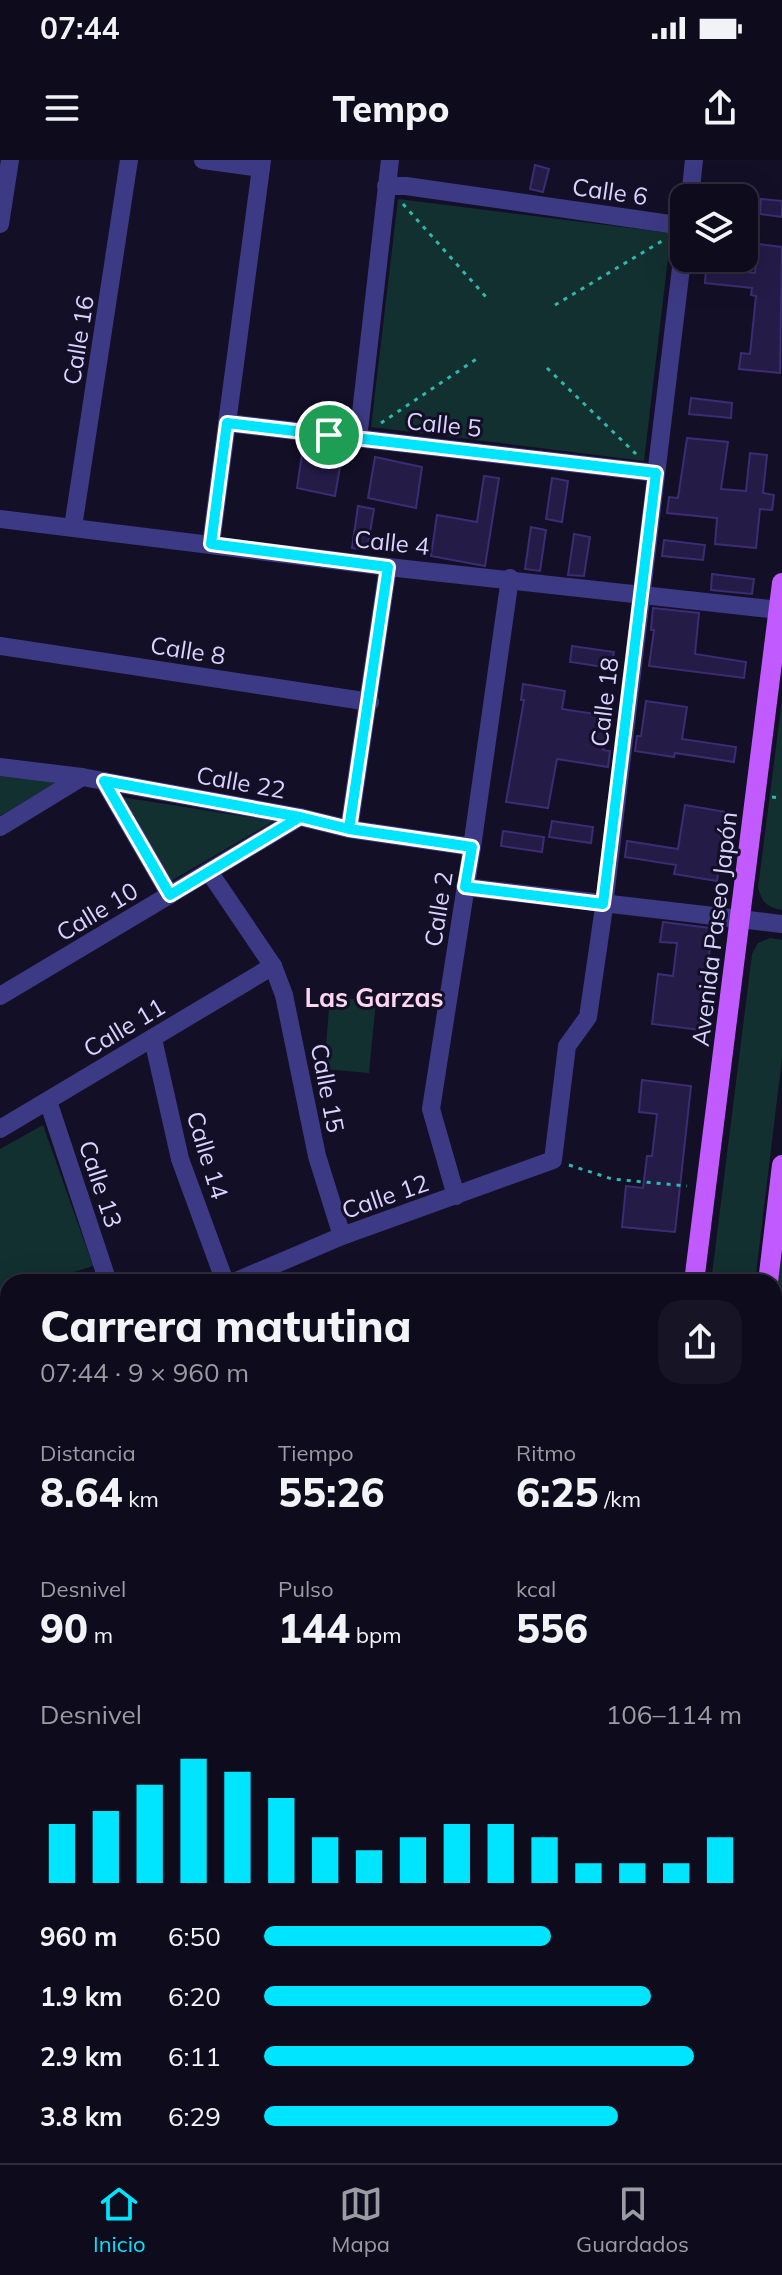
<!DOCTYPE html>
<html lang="es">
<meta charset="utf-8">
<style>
:root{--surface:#0e0b1c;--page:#171425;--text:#f1f3f6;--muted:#9b9ba3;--line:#2e2b3b;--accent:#00e5ff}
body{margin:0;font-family:Mulish,sans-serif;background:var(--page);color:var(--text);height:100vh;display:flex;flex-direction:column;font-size:30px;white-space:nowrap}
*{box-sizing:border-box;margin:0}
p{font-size:26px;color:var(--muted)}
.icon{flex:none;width:44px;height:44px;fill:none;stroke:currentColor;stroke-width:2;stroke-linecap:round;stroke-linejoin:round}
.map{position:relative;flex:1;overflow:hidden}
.side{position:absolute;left:0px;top:1114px;width:782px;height:890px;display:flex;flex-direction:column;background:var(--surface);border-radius:24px 24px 0 0;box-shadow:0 8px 32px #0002,0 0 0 2px var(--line)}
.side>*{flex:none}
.fabs{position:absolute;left:670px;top:24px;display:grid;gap:16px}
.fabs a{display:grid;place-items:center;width:88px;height:88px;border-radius:16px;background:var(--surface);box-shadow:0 8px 32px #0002,0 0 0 2px var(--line);font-size:40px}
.pin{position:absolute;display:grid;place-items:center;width:68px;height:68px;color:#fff;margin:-34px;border:4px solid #fff;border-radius:50%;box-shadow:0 2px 8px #0007}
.round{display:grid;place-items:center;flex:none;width:84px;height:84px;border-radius:24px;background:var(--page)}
.overview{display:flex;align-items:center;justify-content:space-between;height:136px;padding:0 40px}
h1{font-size:44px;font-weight:800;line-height:60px}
.figures{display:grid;grid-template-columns:repeat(3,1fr);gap:12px;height:136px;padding:8px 40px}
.figures div{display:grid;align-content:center}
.figures b{font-size:40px;font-weight:800}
.figures small{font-size:22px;font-weight:400}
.figures p{font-size:22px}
.chart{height:224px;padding:16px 40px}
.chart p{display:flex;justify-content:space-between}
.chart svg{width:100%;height:144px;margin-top:8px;stroke:var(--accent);stroke-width:6}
ul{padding:0 40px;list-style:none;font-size:26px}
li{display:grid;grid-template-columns:128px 96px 1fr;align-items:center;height:60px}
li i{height:20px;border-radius:10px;background:var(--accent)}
.status{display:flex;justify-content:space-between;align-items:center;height:56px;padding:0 40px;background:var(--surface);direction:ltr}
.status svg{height:22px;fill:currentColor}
header{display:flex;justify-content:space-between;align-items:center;height:104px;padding:0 40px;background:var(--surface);font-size:36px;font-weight:800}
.dock{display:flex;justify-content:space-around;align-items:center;height:112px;border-top:2px solid var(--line);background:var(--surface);font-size:22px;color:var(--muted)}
.dock a{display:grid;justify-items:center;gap:4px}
.dock .active{color:var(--accent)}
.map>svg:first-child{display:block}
</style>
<div class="status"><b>07:44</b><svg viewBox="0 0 49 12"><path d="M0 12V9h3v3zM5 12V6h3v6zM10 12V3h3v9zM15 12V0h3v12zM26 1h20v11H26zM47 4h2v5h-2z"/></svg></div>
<header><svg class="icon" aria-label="menu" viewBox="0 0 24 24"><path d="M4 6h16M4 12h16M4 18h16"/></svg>Tempo<svg class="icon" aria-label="share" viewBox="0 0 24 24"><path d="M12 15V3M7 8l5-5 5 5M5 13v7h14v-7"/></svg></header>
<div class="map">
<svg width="782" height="2003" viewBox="0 0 782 2003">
<rect width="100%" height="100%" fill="#130f26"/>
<g fill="#12302f">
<path d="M 398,39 L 671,73 L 644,301 L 371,267 Z"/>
<path d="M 782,540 L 782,750 C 767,748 762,742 758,728 Z"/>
<path d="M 0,616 L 58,622 L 0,656 Z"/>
<path d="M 121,637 L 274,661 L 171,721 Z"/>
<path d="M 770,778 L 782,780 L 782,898 L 755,1122 L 711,1122 L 752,794 L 758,783 Z"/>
<path d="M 330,837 L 376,841 L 369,913 L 324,909 Z"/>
<path d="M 43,965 L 93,1106 L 41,1122 L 8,1122 L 8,1132 L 0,1135 L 0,989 Z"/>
<path d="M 782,1093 L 782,1151 L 774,1154 L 774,1149 Z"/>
<path d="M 235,1996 L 296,1996 L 282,2003 L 241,2003 Z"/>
</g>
<g fill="#241b47" stroke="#3b2d73" stroke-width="2">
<path d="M 535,5 L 549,9 L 543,32 L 530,29 Z"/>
<path d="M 761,39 L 782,41 L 782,57 L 760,54 Z"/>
<path d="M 758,84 L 782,87 L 780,213 L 739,209 L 741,193 L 750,194 L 756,136 L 751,135 L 752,128 L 705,123 L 706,108 L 755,113 Z"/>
<path d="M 691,238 L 732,243 L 731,258 L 689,254 Z"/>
<path d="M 687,278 L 728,282 L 721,329 L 746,331 L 750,293 L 767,295 L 763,333 L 774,335 L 772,350 L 760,349 L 756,388 L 715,384 L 717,358 L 667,353 L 669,337 L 678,338 Z"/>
<path d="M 303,287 L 342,295 L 335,336 L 297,328 Z"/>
<path d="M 375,297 L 422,307 L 416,348 L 368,338 Z"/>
<path d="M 484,316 L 499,318 L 485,406 L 431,396 L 437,355 L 477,362 Z"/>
<path d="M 552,318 L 568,321 L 562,362 L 546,359 Z"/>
<path d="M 358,346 L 374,349 L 367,390 L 352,388 Z"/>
<path d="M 531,367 L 546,370 L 540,411 L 525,409 Z"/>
<path d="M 574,374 L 590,377 L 584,416 L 568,415 Z"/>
<path d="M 664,380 L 705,385 L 703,400 L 662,396 Z"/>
<path d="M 712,414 L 754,419 L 752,434 L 711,430 Z"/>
<path d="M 653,448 L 699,453 L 695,494 L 746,502 L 744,518 L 649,506 L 654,470 L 651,470 Z"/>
<path d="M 572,486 L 614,492 L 611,508 L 570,502 Z"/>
<path d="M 523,524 L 565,531 L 562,549 L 608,556 L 603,590 L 610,591 L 608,607 L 557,599 L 548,648 L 506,642 L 524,540 L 521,540 Z"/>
<path d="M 646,541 L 687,547 L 682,579 L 736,587 L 734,602 L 675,593 L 674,597 L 635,591 L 637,576 L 641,576 Z"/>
<path d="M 685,645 L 726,652 L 717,721 L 674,714 L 676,705 L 625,697 L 627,681 L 678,689 Z"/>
<path d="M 552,661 L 593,667 L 591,683 L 549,677 Z"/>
<path d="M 503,671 L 544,677 L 542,692 L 501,686 Z"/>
<path d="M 663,762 L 710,768 L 712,771 L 700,870 L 652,864 L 658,814 L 673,816 L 677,783 L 660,782 Z"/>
<path d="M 642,920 L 691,926 L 675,1072 L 622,1067 L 626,1026 L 643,1028 L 647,996 L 652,996 L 657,954 L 639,952 Z"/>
</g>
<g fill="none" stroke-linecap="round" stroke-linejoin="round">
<g stroke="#2fb8b0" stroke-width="3" stroke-dasharray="4 6" stroke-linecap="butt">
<path d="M 403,44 L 486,137"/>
<path d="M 555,145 L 662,81"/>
<path d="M 547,208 L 636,294"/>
<path d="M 381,263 L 478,198"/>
<path d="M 772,637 L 782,638"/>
<path d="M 569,1005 L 612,1019 L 687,1026"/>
</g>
<g stroke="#3d3a85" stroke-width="18">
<path d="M 203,0 L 261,8"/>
<path d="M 386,26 L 406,26 L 684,66"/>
<path d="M 690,38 L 694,0"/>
<path d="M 0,64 L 10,0"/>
<path d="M 227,263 L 656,313"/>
<path d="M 358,279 L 390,0"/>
<path d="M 0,359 L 388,407 L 779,450"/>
<path d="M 73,367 L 129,0"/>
<path d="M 211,384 L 262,0"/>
<path d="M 0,486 L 370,542"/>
<path d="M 0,607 L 82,617 L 300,657 L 349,669 L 472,687"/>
<path d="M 104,621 L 170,735"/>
<path d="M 0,667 L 82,617"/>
<path d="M 349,669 L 388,407"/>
<path d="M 210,713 L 273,806 L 284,835 L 317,996 L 342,1076"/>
<path d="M 465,727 L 782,764"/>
<path d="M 0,836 L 300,657"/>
<path d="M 153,879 L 180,999 L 225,1122"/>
<path d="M 48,941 L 108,1122"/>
<path d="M 0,969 L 273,806"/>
<path d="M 456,1036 L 431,949 L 472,687 L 510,418"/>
<path d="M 234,1122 L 342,1076 L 553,1000 L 567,886 L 588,857 L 603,754 L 684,83"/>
<path d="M 0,1199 L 8,1196"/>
<path d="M 774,1305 L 782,1299"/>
<path d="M 0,1600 L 8,1598"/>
<path d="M 0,1726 L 8,1724"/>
<path d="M 0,1747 L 8,1757"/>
<path d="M 774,1854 L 782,1865"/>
<path d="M 0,1952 L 8,1961"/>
<path d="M 40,1996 L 46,2003"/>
<path d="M 215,1996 L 221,2003"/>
<path d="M 361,1996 L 393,2003"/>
<path d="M 1,2003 L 8,1996"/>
<path d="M 297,2003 L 311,1996"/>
<path d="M 441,2003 L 442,1996"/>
</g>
<g stroke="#6f6bff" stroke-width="20">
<path d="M 774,1164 L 782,1162"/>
<path d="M 0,1353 L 8,1352"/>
<path d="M 0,1463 L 8,1461"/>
<path d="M 601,2003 L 602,1996"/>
<path d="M 636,2003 L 637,1996"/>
</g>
<g stroke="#c25bff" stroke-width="20">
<path d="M 694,1122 L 782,423"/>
<path d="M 768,1122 L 782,1005"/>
</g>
<g stroke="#ff4fa3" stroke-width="24">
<path d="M 774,1197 L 782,1195"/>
<path d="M 774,1251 L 782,1250"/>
<path d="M 0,1385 L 8,1383"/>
<path d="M 0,1435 L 8,1433"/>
</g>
</g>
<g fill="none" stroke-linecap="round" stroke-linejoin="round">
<g stroke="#fff" stroke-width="16">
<path id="route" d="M 329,275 L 227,263 L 211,384 L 388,407 L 349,669 L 300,657 L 170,735 L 104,621 L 300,657 L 349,669 L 472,687 L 465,727 L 603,744 L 656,313 L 329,275"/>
</g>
<use href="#route" stroke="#00e5ff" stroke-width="10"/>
</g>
<g text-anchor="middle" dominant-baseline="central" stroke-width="6" stroke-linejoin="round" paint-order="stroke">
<g font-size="24" fill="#d9d4ff" stroke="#130f26">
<text transform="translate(610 31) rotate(8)">Calle 6</text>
<text transform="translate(78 180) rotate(-81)">Calle 16</text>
<text transform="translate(444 264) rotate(6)">Calle 5</text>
<text transform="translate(392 382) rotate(6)">Calle 4</text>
<text transform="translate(188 490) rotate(9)">Calle 8</text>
<text transform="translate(604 542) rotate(-83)">Calle 18</text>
<text transform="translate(241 622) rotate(10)">Calle 22</text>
<text transform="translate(438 749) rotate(-81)">Calle 2</text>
<text transform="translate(97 751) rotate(-31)">Calle 10</text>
<text transform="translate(714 769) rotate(-83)">Avenida Paseo Japón</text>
<text transform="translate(124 867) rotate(-31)">Calle 11</text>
<text transform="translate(328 928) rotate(79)">Calle 15</text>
<text transform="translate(208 995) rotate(73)">Calle 14</text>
<text transform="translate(101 1024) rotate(72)">Calle 13</text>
<text transform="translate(385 1036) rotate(-19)">Calle 12</text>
</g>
<g font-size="26" font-weight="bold" fill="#ffd6f0" stroke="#130f26">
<text x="374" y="837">Las Garzas</text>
</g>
</g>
</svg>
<div class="fabs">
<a><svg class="icon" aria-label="layers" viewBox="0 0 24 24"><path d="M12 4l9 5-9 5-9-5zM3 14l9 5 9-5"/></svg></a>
</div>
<div class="pin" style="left:329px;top:275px;background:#1e9e55"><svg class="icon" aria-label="arrive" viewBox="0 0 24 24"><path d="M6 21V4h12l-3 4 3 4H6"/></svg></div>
<section class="side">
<div class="overview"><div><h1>Carrera matutina</h1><p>07:44 · 9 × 960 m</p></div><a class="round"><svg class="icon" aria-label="share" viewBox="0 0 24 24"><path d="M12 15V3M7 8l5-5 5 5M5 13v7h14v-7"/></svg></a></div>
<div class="figures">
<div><p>Distancia</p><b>8.64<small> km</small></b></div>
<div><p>Tiempo</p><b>55:26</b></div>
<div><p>Ritmo</p><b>6:25<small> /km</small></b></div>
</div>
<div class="figures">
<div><p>Desnivel</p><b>90<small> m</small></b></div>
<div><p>Pulso</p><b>144<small> bpm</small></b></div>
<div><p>kcal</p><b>556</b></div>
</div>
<div class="chart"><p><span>Desnivel</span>106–114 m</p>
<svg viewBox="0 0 160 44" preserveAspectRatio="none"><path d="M5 44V26M15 44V22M25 44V14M35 44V6M45 44V10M55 44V18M65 44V30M75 44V34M85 44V30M95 44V26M105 44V26M115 44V30M125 44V38M135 44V38M145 44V38M155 44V30"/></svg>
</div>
<ul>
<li><b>960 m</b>6:50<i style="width:60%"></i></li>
<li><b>1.9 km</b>6:20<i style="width:81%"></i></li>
<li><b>2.9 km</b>6:11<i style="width:90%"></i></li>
<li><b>3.8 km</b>6:29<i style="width:74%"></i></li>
</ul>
</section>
</div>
<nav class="dock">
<a class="active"><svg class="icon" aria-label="home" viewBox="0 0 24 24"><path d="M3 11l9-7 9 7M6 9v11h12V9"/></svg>Inicio</a>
<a><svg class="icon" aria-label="map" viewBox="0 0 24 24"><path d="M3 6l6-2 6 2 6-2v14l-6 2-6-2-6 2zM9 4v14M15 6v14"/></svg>Mapa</a>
<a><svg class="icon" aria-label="saved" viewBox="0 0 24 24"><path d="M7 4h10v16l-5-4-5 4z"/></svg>Guardados</a>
</nav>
